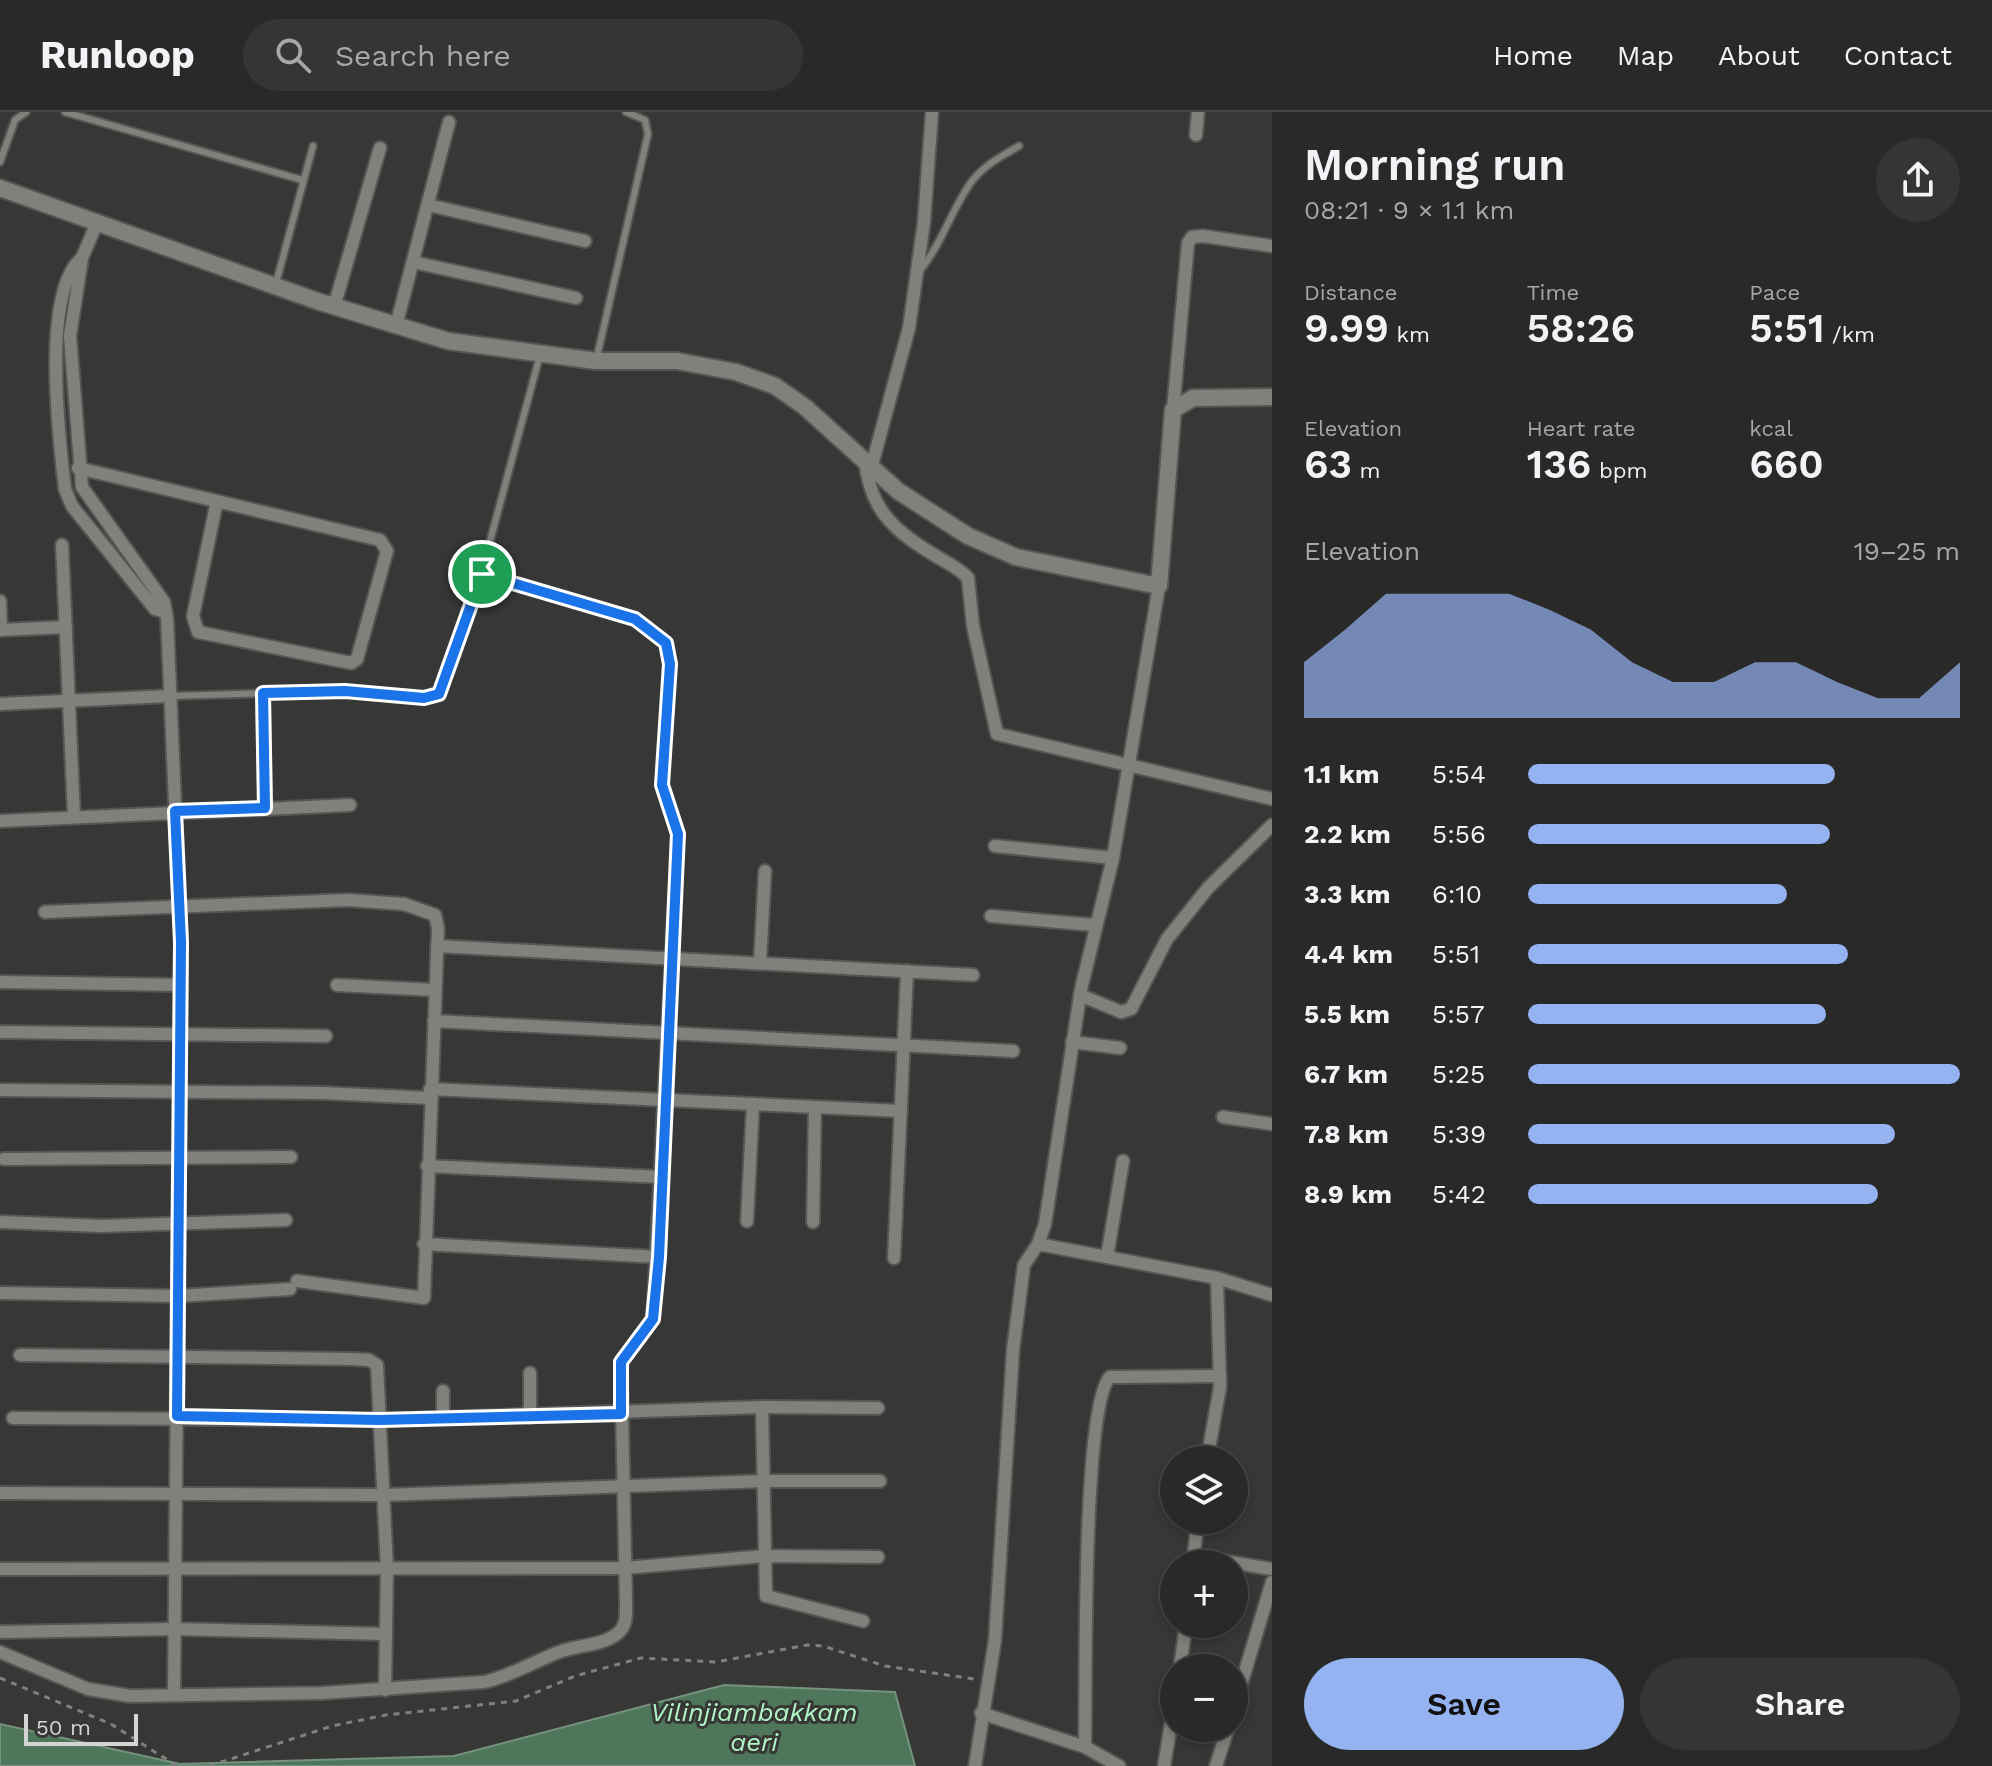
<!DOCTYPE html>
<meta charset="utf-8">
<style>
:root{--surface:#292a28;--page:#353634;--text:#f1f3f6;--muted:#a5a7a8;--line:#454645;--accent:#95b2f1}
body{margin:0;font-family:"Work Sans",sans-serif;background:var(--page);color:var(--text);height:100vh;display:flex;flex-direction:column;font-size:30px;white-space:nowrap}
*{box-sizing:border-box;margin:0}
p{font-size:26px;color:var(--muted)}
.icon{flex:none;width:44px;height:44px;fill:none;stroke:currentColor;stroke-width:2;stroke-linecap:round;stroke-linejoin:round}
.map{position:relative;flex:1;overflow:hidden}
.panel{display:flex;flex-direction:column;background:var(--surface);width:720px}
.panel>*{flex:none}
.tools{position:absolute;left:1160px;top:1334px;display:grid;gap:16px}
.tools a{display:grid;place-items:center;width:88px;height:88px;border-radius:50%;background:var(--surface);box-shadow:0 4px 12px #0003,0 0 0 2px var(--line);font-size:40px}
.scale{position:absolute;left:24px;bottom:20px;width:114px;box-sizing:border-box;padding-left:8px;border:4px solid #d4d4d2;border-top:0;font-size:22px;line-height:28px;white-space:nowrap;color:#d4d4d2;-webkit-text-stroke:6px #373835;paint-order:stroke}
.pin{position:absolute;display:grid;place-items:center;width:68px;height:68px;color:#fff;margin:-34px;border:4px solid #fff;border-radius:50%;box-shadow:0 2px 8px #0007}
.round{display:grid;place-items:center;flex:none;width:84px;height:84px;border-radius:42px;background:var(--page)}
.headline{display:flex;align-items:center;justify-content:space-between;height:136px;padding:0 32px}
h1{font-size:44px;font-weight:600;line-height:60px}
.stats{display:grid;grid-template-columns:repeat(3,1fr);gap:12px;height:136px;padding:8px 32px}
.stats div{display:grid;align-content:center}
.stats b{font-size:40px;font-weight:600}
.stats small{font-size:22px;font-weight:400}
.stats p{font-size:22px}
.chart{height:224px;padding:16px 32px}
.chart p{display:flex;justify-content:space-between}
.chart svg{width:100%;height:144px;margin-top:8px;fill:var(--accent);opacity:.7}
.button{display:flex;gap:16px;margin-top:auto;padding:16px 32px}
.button a{flex:1;height:92px;border-radius:48px;background:var(--accent);color:#111;font-size:32px;font-weight:600;line-height:92px;text-align:center}
.button a+a{background:var(--page);color:var(--text)}
ul{padding:0 32px;list-style:none;font-size:26px}
li{display:grid;grid-template-columns:128px 96px 1fr;align-items:center;height:60px}
li i{height:20px;border-radius:10px;background:var(--accent)}
header{display:flex;align-items:center;gap:48px;box-sizing:border-box;height:112px;padding:0 40px;background:var(--surface);border-bottom:2px solid var(--line)}
header strong{font-size:38px}
nav{display:flex;gap:44px;margin-inline-start:auto;font-size:28px}
.search{width:560px;height:72px;background:var(--page);display:flex;align-items:center;gap:20px;box-sizing:border-box;padding:0 28px;border-radius:44px;color:var(--muted);font-size:30px}
main{display:flex;flex:1;min-height:0}
.map>svg:first-child{display:block}
</style>
<header>
<strong>Runloop</strong>
<div class="search"><svg class="icon" aria-label="search" viewBox="0 0 24 24"><circle cx="10" cy="10" r="6"/><path d="M15 15l6 6"/></svg>Search here</div>
<nav><a>Home</a><a>Map</a><a>About</a><a>Contact</a></nav>
</header>
<main>
<div class="map">
<svg width="1272" height="1654" viewBox="0 0 1272 1654">
<rect width="100%" height="100%" fill="#373835"/>
<path fill="#4e765b" stroke="#76927f" stroke-width="2" d="M 724,1573 L 895,1580 L 915,1654 L 0,1654 L 0,1612 L 180,1652 L 454,1644 Z"/>
<g fill="none" stroke-linecap="round" stroke-linejoin="round">
<g stroke="#555553" stroke-width="10">
<g id="service">
<path d="M 65,0 L 302,68"/>
<path d="M 0,50 L 15,8 L 26,0"/>
<path d="M 921,157 C 943,130 952,96 972,69 C 984,53 1002,44 1019,34"/>
<path d="M 276,171 L 313,34"/>
<path d="M 596,249 L 648,22 L 645,8 L 626,0"/>
<path d="M 482,462 L 635,507 L 666,531 L 670,552 L 662,673 L 678,721"/>
<path d="M 170,584 L 345,579 L 424,586 L 439,582 L 472,496 L 540,243"/>
</g>
</g>
<g stroke="#555553" stroke-width="16">
<g id="minor">
<path d="M 1196,23 L 1198,0"/>
<path d="M 428,93 L 585,129"/>
<path d="M 96,113 L 82,146 L 70,224 L 82,375 L 164,490 L 167,506 L 181,830 L 174,1583"/>
<path d="M 82,146 C 41,179 59,327 65,377 L 72,394 L 155,497 L 165,500"/>
<path d="M 413,150 L 576,186"/>
<path d="M 334,195 L 380,36"/>
<path d="M 396,214 L 449,10"/>
<path d="M 1173,298 L 1188,131 L 1192,125 L 1203,124 L 1272,134"/>
<path d="M 865,347 C 869,394 891,417 931,441 C 943,449 958,455 968,466 L 973,514 L 997,622 L 1272,687"/>
<path d="M 872,353 L 909,216 L 924,110 L 932,0"/>
<path d="M 78,356 L 380,428 L 387,439 L 357,547 L 351,551 L 198,520 L 193,504 L 217,389"/>
<path d="M 62,433 L 74,705"/>
<path d="M 1159,474 L 1113,746 L 1081,877 L 1045,1112 L 1038,1132 L 1217,1166 L 1272,1183"/>
<path d="M 0,489 L 1,518"/>
<path d="M 0,518 L 66,515"/>
<path d="M 263,581 L 265,696"/>
<path d="M 0,592 L 170,584"/>
<path d="M 0,709 L 350,693"/>
<path d="M 995,734 L 1113,746"/>
<path d="M 45,800 L 347,788 L 404,792 L 435,803 L 438,816 L 424,1186 L 297,1169"/>
<path d="M 991,804 L 1094,813"/>
<path d="M 437,834 L 973,863"/>
<path d="M 760,851 L 765,759"/>
<path d="M 0,870 L 181,873"/>
<path d="M 337,873 L 435,878"/>
<path d="M 1080,883 L 1121,900 L 1131,897 L 1167,827 L 1208,776 L 1272,713"/>
<path d="M 434,909 L 1013,939"/>
<path d="M 0,920 L 326,924"/>
<path d="M 1072,930 L 1120,936"/>
<path d="M 430,977 L 901,999"/>
<path d="M 0,978 L 322,981 L 430,986"/>
<path d="M 1223,1005 L 1272,1012"/>
<path d="M 4,1047 L 291,1045"/>
<path d="M 427,1054 L 662,1065"/>
<path d="M 747,1109 L 753,992"/>
<path d="M 0,1110 L 101,1114 L 286,1108"/>
<path d="M 813,1110 L 815,995"/>
<path d="M 424,1132 L 659,1145"/>
<path d="M 1107,1145 L 1123,1049"/>
<path d="M 894,1146 L 907,859"/>
<path d="M 0,1181 L 178,1184 L 290,1177"/>
<path d="M 20,1243 L 352,1247 L 369,1248 L 377,1253 L 387,1457 L 385,1578"/>
<path d="M 443,1279 L 443,1306"/>
<path d="M 762,1295 L 766,1484 L 863,1509"/>
<path d="M 530,1305 L 530,1261"/>
<path d="M 13,1306 L 379,1308 L 762,1295 L 878,1296"/>
<path d="M 1207,1348 L 1220,1275 L 1217,1166"/>
<path d="M 0,1381 L 385,1383 L 766,1369 L 880,1369"/>
<path d="M 1194,1444 L 1272,1457"/>
<path d="M 1193,1449 L 1198,1408"/>
<path d="M 0,1457 L 625,1456 L 765,1444 L 878,1445"/>
<path d="M 0,1520 L 175,1517 L 386,1522"/>
<path d="M 0,1540 L 88,1577 L 130,1584 L 322,1581 L 484,1570 C 511,1564 533,1550 559,1540 C 577,1533 603,1534 618,1521 C 627,1513 626,1503 626,1492 L 621,1250 L 653,1207 L 678,722"/>
<path d="M 1180,1556 L 1186,1512"/>
<path d="M 1234,1596 L 1272,1470"/>
<path d="M 981,1601 L 1085,1635 L 1119,1654"/>
<path d="M 1085,1635 C 1086,1579 1082,1293 1110,1265 L 1116,1265 L 1220,1264"/>
<path d="M 975,1654 L 995,1528 L 1013,1238 L 1024,1153 L 1038,1132"/>
<path d="M 1164,1654 L 1174,1594"/>
<path d="M 1216,1654 L 1228,1616"/>
</g>
</g>
<g stroke="#555553" stroke-width="20">
<path id="tertiary" d="M 0,76 L 317,189 L 448,229 L 596,249 L 677,249 L 736,260 L 775,274 L 805,295 L 898,379 L 968,424 L 1016,445 L 1159,474 L 1173,298 L 1193,286 L 1272,285"/>
</g>
<g stroke="#80817e" stroke-width="3" stroke-dasharray="6 6" stroke-linecap="butt">
<path d="M 0,1566 L 111,1612 L 177,1654"/>
<path d="M 209,1654 L 332,1614 L 386,1603 L 516,1589 L 575,1564 L 641,1546 L 716,1550 L 807,1533 L 823,1534 L 885,1554 L 974,1567"/>
</g>
<use href="#service" stroke="#80807d" stroke-width="6"/>
<use href="#minor" stroke="#80807d" stroke-width="12"/>
<use href="#tertiary" stroke="#80807d" stroke-width="16"/>
</g>
<g fill="none" stroke-linecap="round" stroke-linejoin="round">
<g stroke="#fff" stroke-width="16">
<path id="route" d="M 482,462 L 635,507 L 666,531 L 670,552 L 662,673 L 678,722 L 659,1145 L 653,1207 L 621,1250 L 621,1302 L 379,1308 L 177,1304 L 181,830 L 175,699 L 265,696 L 263,581 L 345,579 L 424,586 L 439,582 Z"/>
</g>
<use href="#route" stroke="#1a73e8" stroke-width="10"/>
</g>
<g text-anchor="middle" dominant-baseline="central" stroke-width="6" stroke-linejoin="round" paint-order="stroke">
<g font-size="26" font-style="italic" fill="#b1f4c6" stroke="#373835">
<text x="754" y="1600">Vilinjiambakkam<tspan x="754" dy="30">aeri</tspan></text>
</g>
</g>
</svg>
<div class="tools">
<a><svg class="icon" aria-label="layers" viewBox="0 0 24 24"><path d="M12 4l9 5-9 5-9-5zM3 14l9 5 9-5"/></svg></a>
<a>+</a>
<a>−</a>
</div>
<div class="scale">50 m</div>
<div class="pin" style="left:482px;top:462px;background:#1e9e55"><svg class="icon" aria-label="arrive" viewBox="0 0 24 24"><path d="M6 21V4h12l-3 4 3 4H6"/></svg></div>
</div>
<section class="panel">
<div class="headline"><div><h1>Morning run</h1><p>08:21 · 9 × 1.1 km</p></div><a class="round"><svg class="icon" aria-label="share" viewBox="0 0 24 24"><path d="M12 15V3M7 8l5-5 5 5M5 13v7h14v-7"/></svg></a></div>
<div class="stats">
<div><p>Distance</p><b>9.99<small> km</small></b></div>
<div><p>Time</p><b>58:26</b></div>
<div><p>Pace</p><b>5:51<small> /km</small></b></div>
</div>
<div class="stats">
<div><p>Elevation</p><b>63<small> m</small></b></div>
<div><p>Heart rate</p><b>136<small> bpm</small></b></div>
<div><p>kcal</p><b>660</b></div>
</div>
<div class="chart"><p><span>Elevation</span>19–25 m</p>
<svg viewBox="0 0 160 44" preserveAspectRatio="none"><path d="M0 44V27L10 17L20 6L30 6L40 6L50 6L60 11L70 17L80 27L90 33L100 33L110 27L120 27L130 33L140 38L150 38L160 27V44z"/></svg>
</div>
<ul>
<li><b>1.1 km</b>5:54<i style="width:71%"></i></li>
<li><b>2.2 km</b>5:56<i style="width:70%"></i></li>
<li><b>3.3 km</b>6:10<i style="width:60%"></i></li>
<li><b>4.4 km</b>5:51<i style="width:74%"></i></li>
<li><b>5.5 km</b>5:57<i style="width:69%"></i></li>
<li><b>6.7 km</b>5:25<i style="width:100%"></i></li>
<li><b>7.8 km</b>5:39<i style="width:85%"></i></li>
<li><b>8.9 km</b>5:42<i style="width:81%"></i></li>
</ul>
<div class="button"><a>Save</a><a>Share</a></div>
</section>
</main>
